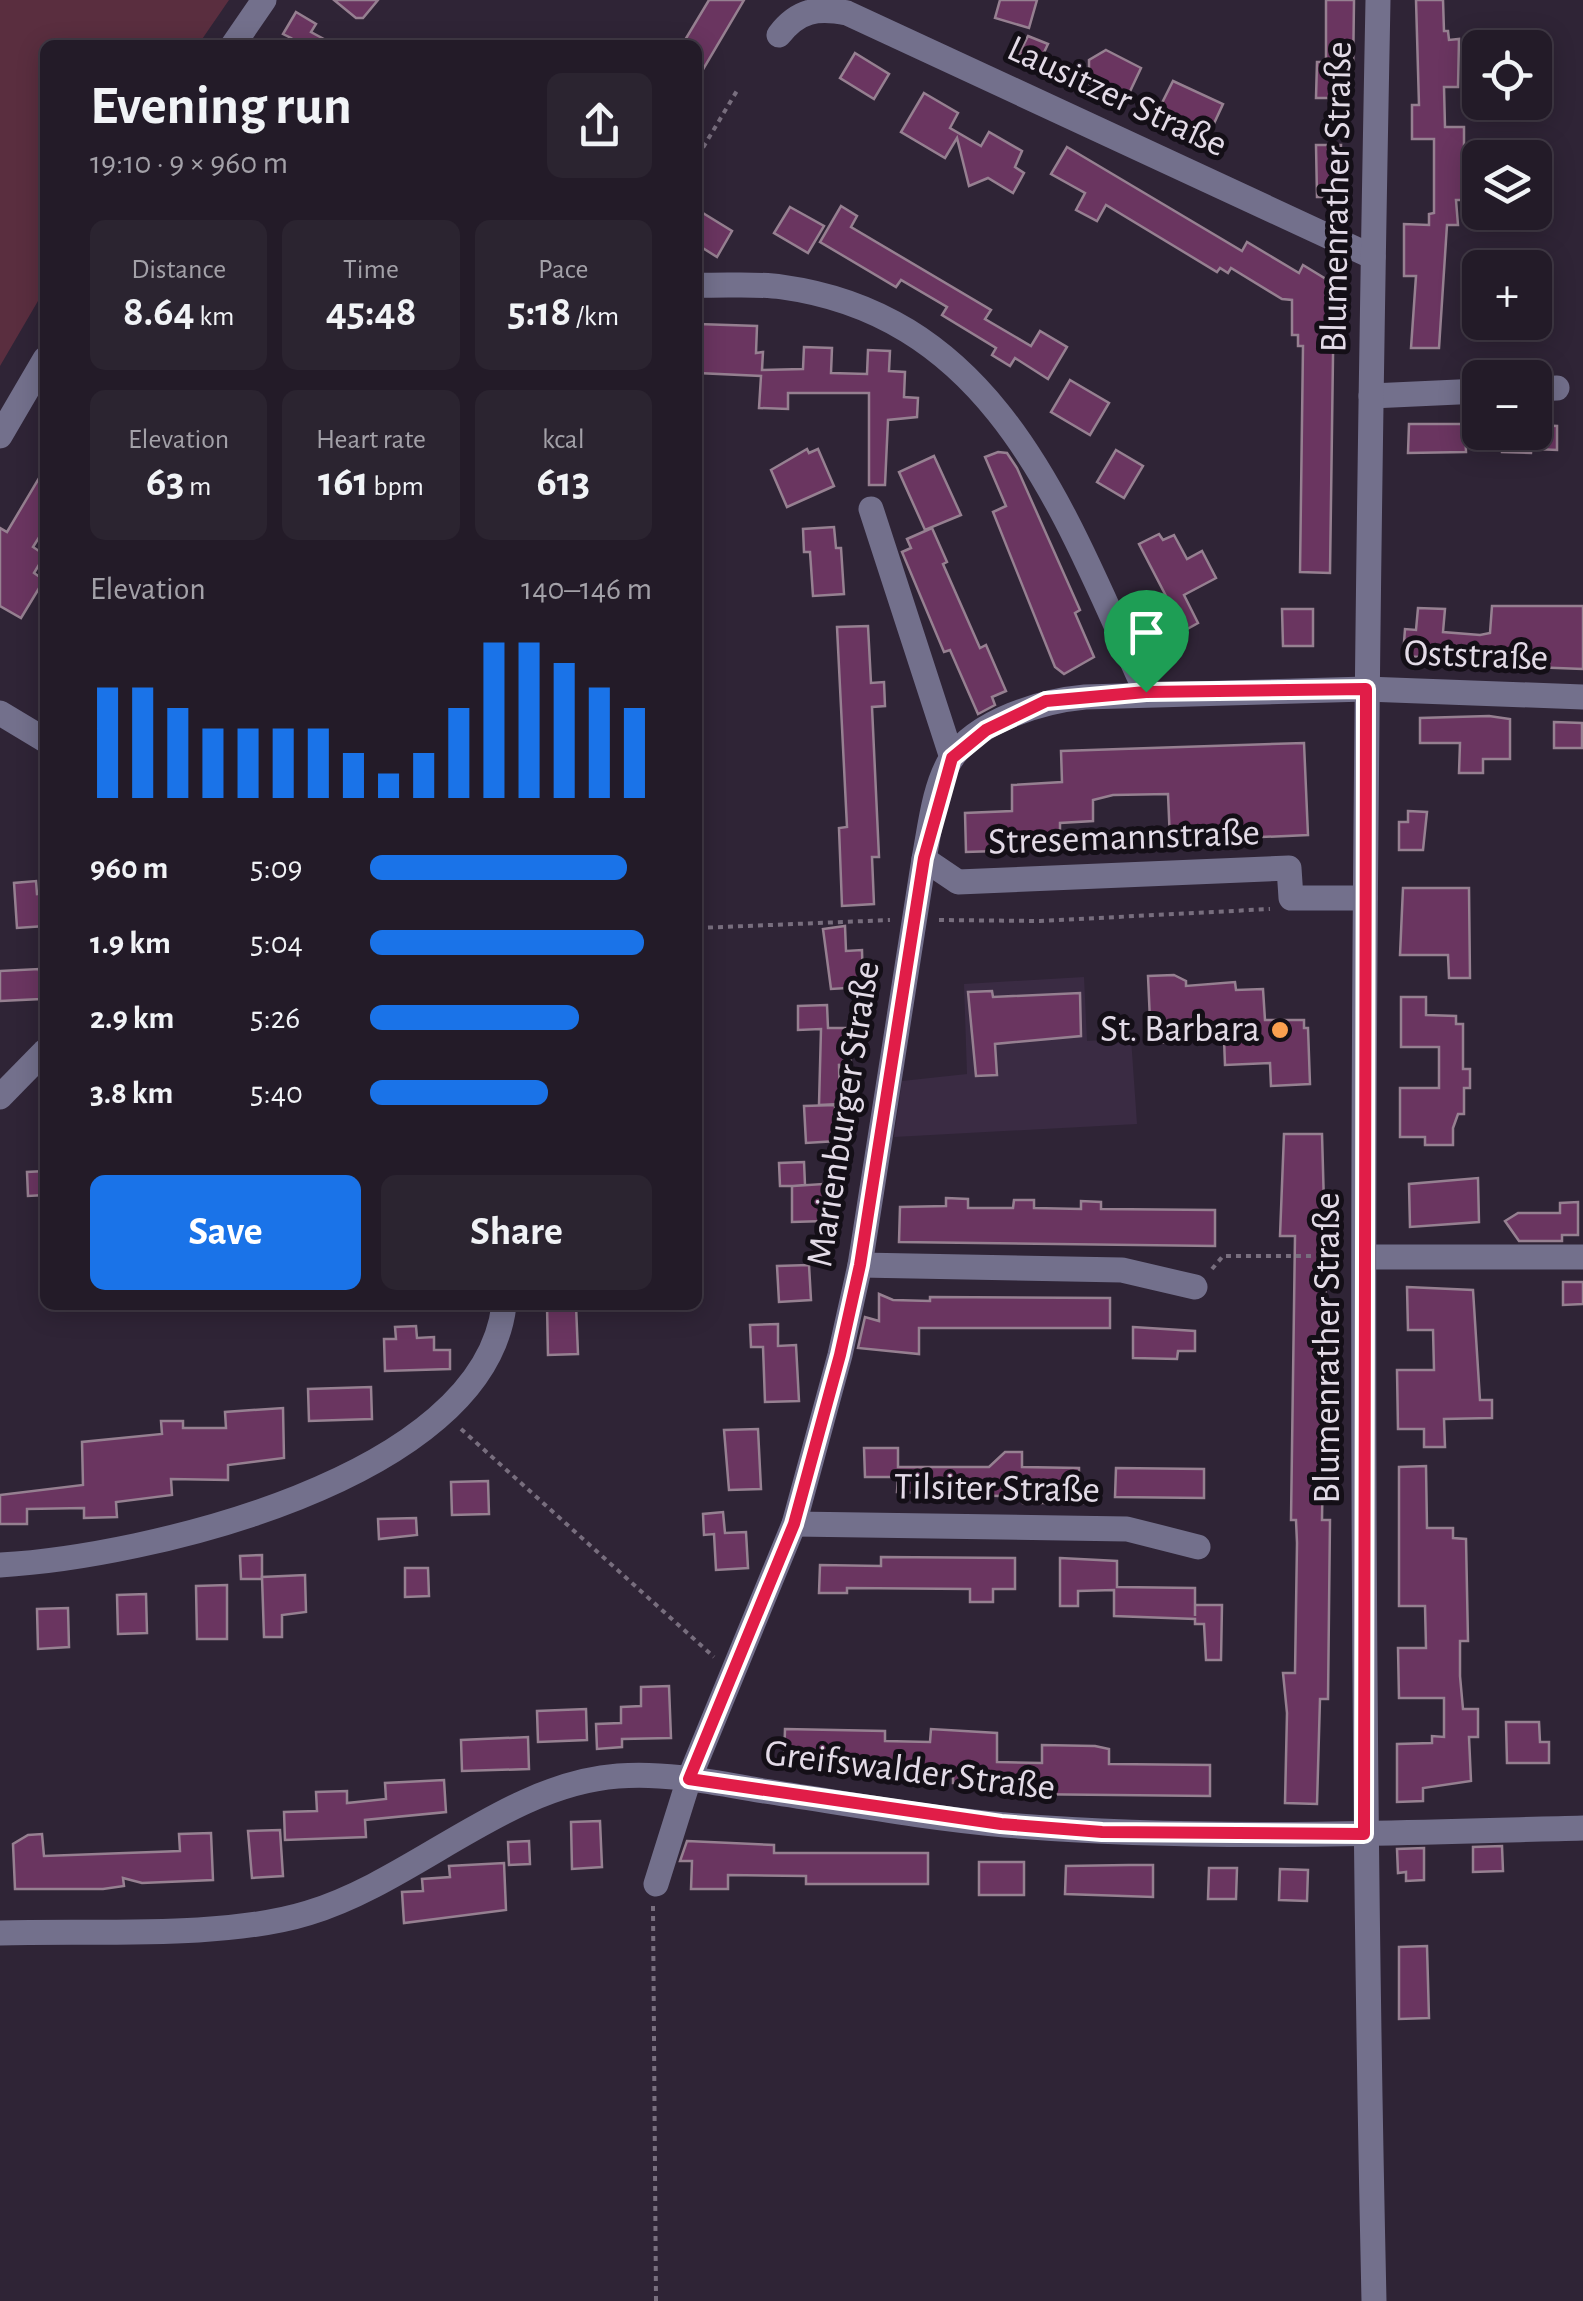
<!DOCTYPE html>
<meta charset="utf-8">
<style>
:root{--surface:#231b28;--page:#2b2430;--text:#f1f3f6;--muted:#a3a1a8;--line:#403945;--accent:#1a73e8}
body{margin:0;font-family:"Alegreya Sans",sans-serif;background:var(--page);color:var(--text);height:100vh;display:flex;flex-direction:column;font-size:38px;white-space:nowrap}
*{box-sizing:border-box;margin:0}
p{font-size:32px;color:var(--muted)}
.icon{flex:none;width:55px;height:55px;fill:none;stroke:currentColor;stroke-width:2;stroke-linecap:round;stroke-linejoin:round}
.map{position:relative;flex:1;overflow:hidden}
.side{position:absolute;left:40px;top:40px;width:662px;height:1270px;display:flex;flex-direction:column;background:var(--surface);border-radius:15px;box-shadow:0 5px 25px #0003,0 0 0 2px var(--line)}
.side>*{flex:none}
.buttons{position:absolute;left:1462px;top:30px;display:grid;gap:20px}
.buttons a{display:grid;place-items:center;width:90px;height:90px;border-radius:15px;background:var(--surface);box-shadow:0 5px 25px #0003,0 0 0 2px var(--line);font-size:50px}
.pin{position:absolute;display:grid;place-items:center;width:85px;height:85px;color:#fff;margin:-102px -42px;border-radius:50% 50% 50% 0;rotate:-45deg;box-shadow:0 0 10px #0007}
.pin .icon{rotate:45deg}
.round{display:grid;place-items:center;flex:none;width:105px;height:105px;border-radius:15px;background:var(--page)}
.summary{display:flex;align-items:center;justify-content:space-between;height:170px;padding:0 50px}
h1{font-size:55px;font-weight:700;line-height:75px}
.stats{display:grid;grid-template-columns:repeat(3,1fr);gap:15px;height:170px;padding:10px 50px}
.stats div{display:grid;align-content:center;border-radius:15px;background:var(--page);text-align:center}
.stats b{font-size:42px;font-weight:700}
.stats small{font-size:28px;font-weight:400}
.stats p{font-size:28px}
.chart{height:280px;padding:20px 50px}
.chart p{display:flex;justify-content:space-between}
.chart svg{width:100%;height:180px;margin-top:10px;stroke:var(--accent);stroke-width:6}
.button{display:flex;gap:20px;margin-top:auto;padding:20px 50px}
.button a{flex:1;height:115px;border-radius:15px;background:var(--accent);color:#fff;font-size:40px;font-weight:700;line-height:115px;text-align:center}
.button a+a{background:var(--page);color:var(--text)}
ul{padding:0 50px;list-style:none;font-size:32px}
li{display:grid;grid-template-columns:160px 120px 1fr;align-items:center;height:75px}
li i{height:25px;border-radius:12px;background:var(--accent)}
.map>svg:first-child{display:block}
</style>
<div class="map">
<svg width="1583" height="2301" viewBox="0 0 1583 2301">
<rect width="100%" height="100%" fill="#2f2436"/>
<path fill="#3a2b43" d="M 1084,977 L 1087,1041 L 1131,1038 L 1137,1124 L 894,1137 L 902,1081 L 967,1074 L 964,984 Z"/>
<path fill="#5a2e3f" d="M 0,0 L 229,0 L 198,45 L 45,45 L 45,289 L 0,366 Z"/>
<g fill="#6a3560" stroke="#968091" stroke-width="2.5">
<path d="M 334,0 L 378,0 L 363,18 L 356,18 Z"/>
<path d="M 709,0 L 744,0 L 698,78 L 698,45 L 682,45 Z"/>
<path d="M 1000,0 L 1037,0 L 1029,28 L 995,18 Z"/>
<path d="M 1326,0 L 1354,0 L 1353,78 L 1344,78 L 1337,98 L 1316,98 L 1317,62 L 1326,62 Z"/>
<path d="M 1416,0 L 1443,0 L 1444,31 L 1448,31 L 1449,40 L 1459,39 L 1458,87 L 1444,87 L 1445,127 L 1464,127 L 1464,150 L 1480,150 L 1480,200 L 1456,200 L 1458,225 L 1447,225 L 1439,348 L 1411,348 L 1416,276 L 1404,276 L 1404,224 L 1429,225 L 1429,214 L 1434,213 L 1434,139 L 1412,139 L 1412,105 L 1419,105 Z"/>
<path d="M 296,12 L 316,24 L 311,32 L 335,45 L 287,45 L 291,38 L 283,34 Z"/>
<path d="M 1028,36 L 1048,44 L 1039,63 L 1019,54 Z"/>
<path d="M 1106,50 L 1141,68 L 1125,102 L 1089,84 L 1089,60 Z"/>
<path d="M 855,53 L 889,74 L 874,99 L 840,78 Z"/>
<path d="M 1173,81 L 1223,104 L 1204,145 L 1187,137 L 1190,132 L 1156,115 Z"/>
<path d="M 924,93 L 958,113 L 950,128 L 981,146 L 989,132 L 1022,151 L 1015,167 L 1024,173 L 1013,193 L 988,178 L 969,186 L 957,138 L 945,158 L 901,132 Z"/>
<path d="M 1316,145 L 1341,145 L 1340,163 L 1347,164 L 1347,197 L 1317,197 Z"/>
<path d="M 1067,147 L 1242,251 L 1247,242 L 1299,273 L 1303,265 L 1334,284 L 1330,573 L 1300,572 L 1303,346 L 1298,346 L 1298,335 L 1292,335 L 1292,300 L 1282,299 L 1231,268 L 1228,273 L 1220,268 L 1217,272 L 1106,205 L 1097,221 L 1076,210 L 1085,193 L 1051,174 Z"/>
<path d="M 841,206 L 857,216 L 851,227 L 991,310 L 985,319 L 1031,346 L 1040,331 L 1067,347 L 1048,379 L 1015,358 L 1010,366 L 992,355 L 996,348 L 942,315 L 947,307 L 901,280 L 896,287 L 820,242 Z"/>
<path d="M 790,207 L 824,226 L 808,253 L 774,233 Z"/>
<path d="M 698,210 L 732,231 L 717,257 L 698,245 Z"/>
<path d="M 698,324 L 757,326 L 756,353 L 763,352 L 762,370 L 803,369 L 804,347 L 832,348 L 831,373 L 867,374 L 868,350 L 890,351 L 889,371 L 905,372 L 904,397 L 918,398 L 917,417 L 888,420 L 885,485 L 869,485 L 869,393 L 788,393 L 788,409 L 759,408 L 761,376 L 698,373 Z"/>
<path d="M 1070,380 L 1109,403 L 1090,435 L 1051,412 Z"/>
<path d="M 1409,424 L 1465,424 L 1466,452 L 1408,453 Z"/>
<path d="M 1535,425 L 1557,426 L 1557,450 L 1535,449 Z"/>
<path d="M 1502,432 L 1533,432 L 1531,453 L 1502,452 Z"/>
<path d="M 807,449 L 809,453 L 818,449 L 834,486 L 787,507 L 771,470 Z"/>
<path d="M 1116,450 L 1143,466 L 1124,498 L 1097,482 Z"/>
<path d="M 998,452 L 1007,453 L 1017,468 L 1080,610 L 1075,613 L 1094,657 L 1064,674 L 1055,667 L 993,512 L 1006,506 L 985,457 Z"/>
<path d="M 934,456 L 961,515 L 925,530 L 899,472 Z"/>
<path d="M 45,468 L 45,528 L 33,547 L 45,555 L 34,573 L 44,580 L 21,618 L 0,606 L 0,528 L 7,532 Z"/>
<path d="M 834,527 L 836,548 L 841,548 L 844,594 L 813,596 L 810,552 L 804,552 L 803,529 Z"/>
<path d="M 932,528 L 947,562 L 943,564 L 980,648 L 986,645 L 1006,691 L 992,697 L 995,705 L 978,714 L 950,650 L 944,652 L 902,552 L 911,548 L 907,539 Z"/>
<path d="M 1159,534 L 1163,540 L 1174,535 L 1187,559 L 1202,551 L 1216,578 L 1184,595 L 1198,623 L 1171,638 L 1154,605 L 1167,598 L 1139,544 Z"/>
<path d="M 1492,606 L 1583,606 L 1583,669 L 1479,665 L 1479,661 L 1403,656 L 1405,629 L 1416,630 L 1418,608 L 1445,609 L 1443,632 L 1480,635 L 1490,633 Z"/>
<path d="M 1282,609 L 1313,609 L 1313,646 L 1283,646 Z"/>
<path d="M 868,626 L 871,683 L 884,682 L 885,706 L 872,707 L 879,857 L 872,857 L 874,904 L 842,906 L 839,828 L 847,827 L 837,627 Z"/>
<path d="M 1489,716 L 1510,719 L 1510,759 L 1483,759 L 1483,773 L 1459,773 L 1460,743 L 1420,743 L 1420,718 Z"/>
<path d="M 1554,722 L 1582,723 L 1582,748 L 1554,748 Z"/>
<path d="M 1304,743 L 1308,835 L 1170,841 L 1168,794 L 1113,795 L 1093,800 L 1093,821 L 1060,823 L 1060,834 L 996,841 L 996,851 L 966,852 L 965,813 L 1012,811 L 1012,785 L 1062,782 L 1061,751 Z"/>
<path d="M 1408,811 L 1427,812 L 1423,850 L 1399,850 L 1399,822 L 1408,822 Z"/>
<path d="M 36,881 L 37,894 L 45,893 L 45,926 L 17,928 L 14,883 Z"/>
<path d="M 1403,888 L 1469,888 L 1470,978 L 1449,978 L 1448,955 L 1400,955 Z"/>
<path d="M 845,926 L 846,951 L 862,950 L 863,987 L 831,989 L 823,929 Z"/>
<path d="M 39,969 L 41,999 L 0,1001 L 0,971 Z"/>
<path d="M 1174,975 L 1186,981 L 1186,986 L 1235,982 L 1236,990 L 1263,989 L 1265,1020 L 1304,1020 L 1304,1028 L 1308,1028 L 1310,1084 L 1271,1086 L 1270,1063 L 1225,1065 L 1224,1039 L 1212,1039 L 1211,1030 L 1176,1031 L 1177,1042 L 1151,1043 L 1148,976 Z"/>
<path d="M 992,991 L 993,997 L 1080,993 L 1081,1036 L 995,1044 L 997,1075 L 976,1076 L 968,992 Z"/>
<path d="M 1401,997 L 1426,997 L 1426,1015 L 1456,1016 L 1456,1024 L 1463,1024 L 1463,1069 L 1470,1069 L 1470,1088 L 1464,1088 L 1464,1114 L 1458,1114 L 1453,1128 L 1453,1145 L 1425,1145 L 1425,1137 L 1400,1137 L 1400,1088 L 1439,1088 L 1439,1047 L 1401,1047 Z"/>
<path d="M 827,1005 L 828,1028 L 848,1028 L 851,1064 L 839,1065 L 840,1104 L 819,1105 L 821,1029 L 798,1030 L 798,1006 Z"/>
<path d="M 835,1105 L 837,1141 L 806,1143 L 804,1106 Z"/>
<path d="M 1284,1134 L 1322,1134 L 1326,1276 L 1322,1520 L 1330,1520 L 1328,1699 L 1320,1699 L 1317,1804 L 1285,1803 L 1287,1713 L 1283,1673 L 1295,1673 L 1297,1543 L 1296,1520 L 1291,1520 L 1295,1236 L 1280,1236 Z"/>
<path d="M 804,1162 L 805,1185 L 793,1186 L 823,1184 L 825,1221 L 792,1222 L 792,1186 L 780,1186 L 779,1163 Z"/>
<path d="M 45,1171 L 45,1195 L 28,1196 L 27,1172 Z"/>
<path d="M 1478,1178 L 1479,1222 L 1410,1227 L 1409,1184 Z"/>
<path d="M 946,1198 L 968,1199 L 968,1208 L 1013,1208 L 1014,1200 L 1034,1200 L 1034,1208 L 1081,1209 L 1081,1201 L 1101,1202 L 1101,1209 L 1215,1210 L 1215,1246 L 899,1242 L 900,1207 L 946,1206 Z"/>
<path d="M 1578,1202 L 1578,1235 L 1562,1235 L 1562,1241 L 1519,1241 L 1505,1221 L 1518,1213 L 1560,1213 L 1560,1203 Z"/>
<path d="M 809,1265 L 811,1300 L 779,1302 L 777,1266 Z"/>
<path d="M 1563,1282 L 1583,1282 L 1583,1304 L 1563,1305 Z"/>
<path d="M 1407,1287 L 1473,1290 L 1480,1400 L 1492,1400 L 1492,1418 L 1444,1419 L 1445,1447 L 1424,1447 L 1424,1429 L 1398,1429 L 1397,1370 L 1434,1370 L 1433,1330 L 1408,1330 Z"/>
<path d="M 879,1294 L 893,1300 L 930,1301 L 930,1297 L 1110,1298 L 1110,1328 L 919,1328 L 919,1354 L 858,1348 L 865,1317 L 879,1321 Z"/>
<path d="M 547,1305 L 576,1305 L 578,1354 L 548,1355 Z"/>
<path d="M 778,1324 L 778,1346 L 796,1345 L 799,1401 L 765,1402 L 763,1347 L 751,1347 L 750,1325 Z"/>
<path d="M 416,1326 L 417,1338 L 434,1337 L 434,1350 L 450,1350 L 450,1369 L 385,1371 L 384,1339 L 396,1339 L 395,1327 Z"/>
<path d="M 1133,1327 L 1195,1331 L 1195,1351 L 1178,1351 L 1177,1359 L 1133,1358 Z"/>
<path d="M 371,1387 L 372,1419 L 309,1421 L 308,1389 Z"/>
<path d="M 283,1408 L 284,1458 L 228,1465 L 228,1480 L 171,1479 L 172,1495 L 116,1502 L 117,1517 L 84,1518 L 84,1508 L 27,1509 L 27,1524 L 0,1524 L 0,1495 L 83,1485 L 82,1442 L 162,1434 L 161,1421 L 183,1421 L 183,1428 L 226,1428 L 225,1412 Z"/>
<path d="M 758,1429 L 761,1489 L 729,1490 L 724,1430 Z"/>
<path d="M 864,1448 L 898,1448 L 898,1467 L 989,1467 L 1005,1452 L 1022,1452 L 1022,1467 L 1079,1468 L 1079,1485 L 1090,1485 L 1089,1503 L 1023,1503 L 1023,1497 L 897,1492 L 898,1477 L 865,1477 Z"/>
<path d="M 1426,1466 L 1427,1528 L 1453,1528 L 1453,1538 L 1466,1539 L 1468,1641 L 1460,1641 L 1460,1676 L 1463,1709 L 1478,1709 L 1478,1737 L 1469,1737 L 1471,1781 L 1423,1788 L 1423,1801 L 1397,1802 L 1397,1744 L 1432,1743 L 1432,1736 L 1444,1737 L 1444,1698 L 1399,1698 L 1398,1648 L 1426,1648 L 1425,1606 L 1399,1606 L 1399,1467 Z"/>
<path d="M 1116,1468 L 1204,1469 L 1204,1498 L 1115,1497 Z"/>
<path d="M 488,1481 L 489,1514 L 452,1515 L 451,1482 Z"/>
<path d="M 723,1512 L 725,1533 L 746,1532 L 748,1568 L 716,1570 L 714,1534 L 704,1535 L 703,1514 Z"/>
<path d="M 416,1518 L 417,1535 L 379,1539 L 378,1519 Z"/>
<path d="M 262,1555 L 262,1579 L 241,1579 L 240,1556 Z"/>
<path d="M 881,1557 L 1015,1558 L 1015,1589 L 993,1589 L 993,1602 L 970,1602 L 970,1589 L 847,1588 L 847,1593 L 819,1593 L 820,1565 L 881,1566 Z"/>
<path d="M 1060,1558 L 1117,1561 L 1117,1587 L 1195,1588 L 1195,1616 L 1195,1605 L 1222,1605 L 1221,1660 L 1206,1660 L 1204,1624 L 1195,1624 L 1195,1619 L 1114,1616 L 1114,1590 L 1078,1591 L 1078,1606 L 1060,1606 Z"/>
<path d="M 405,1568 L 428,1568 L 429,1596 L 405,1597 Z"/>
<path d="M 305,1575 L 306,1612 L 282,1615 L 282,1637 L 264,1637 L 262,1577 Z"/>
<path d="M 227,1585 L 227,1639 L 197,1639 L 196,1586 Z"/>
<path d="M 146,1594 L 147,1633 L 118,1634 L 117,1595 Z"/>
<path d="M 68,1608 L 69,1647 L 38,1649 L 37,1609 Z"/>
<path d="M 669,1686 L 671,1738 L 622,1739 L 622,1747 L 597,1749 L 596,1724 L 621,1723 L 621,1707 L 641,1706 L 641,1687 Z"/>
<path d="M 586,1709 L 587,1740 L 538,1742 L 537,1711 Z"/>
<path d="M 1506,1722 L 1539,1722 L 1540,1742 L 1549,1742 L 1549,1763 L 1507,1763 Z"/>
<path d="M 785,1729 L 885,1731 L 885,1741 L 930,1742 L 931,1729 L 997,1733 L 997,1762 L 1042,1763 L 1042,1745 L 1095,1746 L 1109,1749 L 1109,1764 L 1210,1765 L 1210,1796 L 1008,1794 L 1008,1783 L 953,1783 L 953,1774 L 896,1773 L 896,1762 L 784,1761 Z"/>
<path d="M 528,1737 L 529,1769 L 462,1771 L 461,1740 Z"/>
<path d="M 444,1780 L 446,1812 L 365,1820 L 366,1837 L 285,1840 L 284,1812 L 317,1811 L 316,1792 L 347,1791 L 347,1803 L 386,1799 L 385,1783 Z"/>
<path d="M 600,1821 L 602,1867 L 572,1869 L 571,1822 Z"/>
<path d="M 280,1830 L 283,1876 L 252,1878 L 248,1831 Z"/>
<path d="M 211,1833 L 213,1880 L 142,1883 L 123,1878 L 124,1886 L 103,1889 L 15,1889 L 13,1844 L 28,1835 L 42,1834 L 44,1856 L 180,1851 L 179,1834 Z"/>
<path d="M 529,1841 L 530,1864 L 509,1865 L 508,1842 Z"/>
<path d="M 687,1841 L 774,1845 L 774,1853 L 928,1853 L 928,1884 L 806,1884 L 806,1876 L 728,1875 L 728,1889 L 691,1889 L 692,1861 L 680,1861 Z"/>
<path d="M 1502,1846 L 1503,1871 L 1473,1872 L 1473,1847 Z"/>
<path d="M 1424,1848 L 1424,1880 L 1406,1881 L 1406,1872 L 1398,1873 L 1397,1849 Z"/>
<rect x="979" y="1862" width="45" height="33"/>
<path d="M 504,1863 L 506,1910 L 404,1923 L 402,1892 L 423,1891 L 422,1879 L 450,1877 L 449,1866 Z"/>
<path d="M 1129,1865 L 1153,1865 L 1153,1897 L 1065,1894 L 1066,1866 Z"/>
<path d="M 1209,1868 L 1237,1868 L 1236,1899 L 1208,1899 Z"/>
<path d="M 1280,1869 L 1308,1870 L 1307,1901 L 1279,1900 Z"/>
<path d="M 1427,1946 L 1429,2018 L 1399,2019 L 1399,1947 Z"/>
</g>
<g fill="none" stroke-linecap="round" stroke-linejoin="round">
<g stroke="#786e7e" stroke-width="4" stroke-dasharray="5 5" stroke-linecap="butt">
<path d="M 698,156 L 738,89"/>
<path d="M 939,920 L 1040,921 L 1270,909"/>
<path d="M 698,928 L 890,920"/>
<path d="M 1212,1269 L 1223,1256 L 1341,1256"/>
<path d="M 461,1429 L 714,1657"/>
<path d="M 653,1906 L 656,2301"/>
</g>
<g stroke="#73708c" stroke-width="25">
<path d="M 779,35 C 798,10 818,7 847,13 L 1373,257"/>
<path d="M 233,45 L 264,0"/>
<path d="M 698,285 C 725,286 754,283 782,287 C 1000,317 1066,519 1146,692"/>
<path d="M 1535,389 L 1557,388"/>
<path d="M 1371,396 L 1480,391"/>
<path d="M 0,436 L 45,359"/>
<path d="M 871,509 L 952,758"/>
<path d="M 0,713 L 45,740"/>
<path d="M 924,859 L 958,882 L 1289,868 L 1291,898 L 1365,898"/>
<path d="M 0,1097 L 45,1051"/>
<path d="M 1367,1257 L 1583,1257"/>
<path d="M 860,1265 L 1122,1270 L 1195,1287"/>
<path d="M 794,1524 L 1127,1529 L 1198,1547"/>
<path d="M 0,1565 C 142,1557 484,1480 504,1305"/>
<path d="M 656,1884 L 689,1779 L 794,1524 L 840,1355 L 860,1265 L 924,859 C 930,828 934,786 951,759 C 978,720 1042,701 1085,697 L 1366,689 L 1583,697"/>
<path d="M 0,1933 C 90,1930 224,1939 308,1913 C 414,1881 507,1784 618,1776 C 666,1772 717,1783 764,1791 C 844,1803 925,1818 1005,1825 C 1197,1841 1391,1833 1583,1828"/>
<path d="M 1374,2301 C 1357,1534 1363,767 1378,0"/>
</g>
</g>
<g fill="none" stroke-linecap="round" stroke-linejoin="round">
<g stroke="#fff" stroke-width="20">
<path id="route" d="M 1366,689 L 1364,1834 L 1102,1832 L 1001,1824 L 689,1779 L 794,1524 L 840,1355 L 860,1265 L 924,858 L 952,758 L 986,730 L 1046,701 L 1146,692 Z"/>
</g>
<use href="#route" stroke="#e11d48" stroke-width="12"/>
</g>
<circle fill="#fa9f4f" stroke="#140f17" stroke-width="4" cx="1280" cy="1030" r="10"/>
<g text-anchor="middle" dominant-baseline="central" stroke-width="10" stroke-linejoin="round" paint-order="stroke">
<g font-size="38" fill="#e3dbe7" stroke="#140f17">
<text transform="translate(1117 97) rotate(25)">Lausitzer Straße</text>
<text transform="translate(1337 197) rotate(-89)">Blumenrather Straße</text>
<text transform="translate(1476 656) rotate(2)">Oststraße</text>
<text transform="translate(1124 838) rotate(-2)">Stresemannstraße</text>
<text transform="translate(844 1114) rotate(-81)">Marienburger Straße</text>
<text transform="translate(1328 1348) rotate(-90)">Blumenrather Straße</text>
<text transform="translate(997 1489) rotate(1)">Tilsiter Straße</text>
<text transform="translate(910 1771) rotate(7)">Greifswalder Straße</text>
</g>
<g font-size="38" fill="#e3dbe7" stroke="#140f17" text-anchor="end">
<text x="1260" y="1030">St. Barbara</text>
</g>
</g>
</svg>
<div class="buttons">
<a><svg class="icon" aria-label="locate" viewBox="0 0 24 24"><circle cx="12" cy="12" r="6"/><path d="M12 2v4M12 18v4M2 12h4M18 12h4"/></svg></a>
<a><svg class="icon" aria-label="layers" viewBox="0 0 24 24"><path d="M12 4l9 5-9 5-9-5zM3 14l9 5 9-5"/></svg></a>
<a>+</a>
<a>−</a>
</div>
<div class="pin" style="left:1146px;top:692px;background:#1e9e55"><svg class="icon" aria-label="arrive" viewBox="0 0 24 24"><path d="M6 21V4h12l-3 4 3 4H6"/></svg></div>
<section class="side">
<div class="summary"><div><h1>Evening run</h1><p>19:10 · 9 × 960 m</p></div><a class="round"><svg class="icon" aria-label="share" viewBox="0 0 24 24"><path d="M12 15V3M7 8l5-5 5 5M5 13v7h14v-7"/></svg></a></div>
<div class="stats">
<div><p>Distance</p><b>8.64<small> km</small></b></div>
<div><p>Time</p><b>45:48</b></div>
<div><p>Pace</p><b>5:18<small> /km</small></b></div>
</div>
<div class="stats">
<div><p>Elevation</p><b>63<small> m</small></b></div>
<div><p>Heart rate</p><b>161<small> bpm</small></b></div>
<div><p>kcal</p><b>613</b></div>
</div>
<div class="chart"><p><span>Elevation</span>140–146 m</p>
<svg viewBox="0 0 160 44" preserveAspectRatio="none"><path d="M5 44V17M15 44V17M25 44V22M35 44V27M45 44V27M55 44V27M65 44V27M75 44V33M85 44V38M95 44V33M105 44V22M115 44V6M125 44V6M135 44V11M145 44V17M155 44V22"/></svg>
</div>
<ul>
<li><b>960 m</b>5:09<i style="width:91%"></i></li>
<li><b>1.9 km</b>5:04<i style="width:97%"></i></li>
<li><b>2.9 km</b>5:26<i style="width:74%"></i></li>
<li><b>3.8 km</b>5:40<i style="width:63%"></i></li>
</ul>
<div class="button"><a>Save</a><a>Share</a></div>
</section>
</div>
